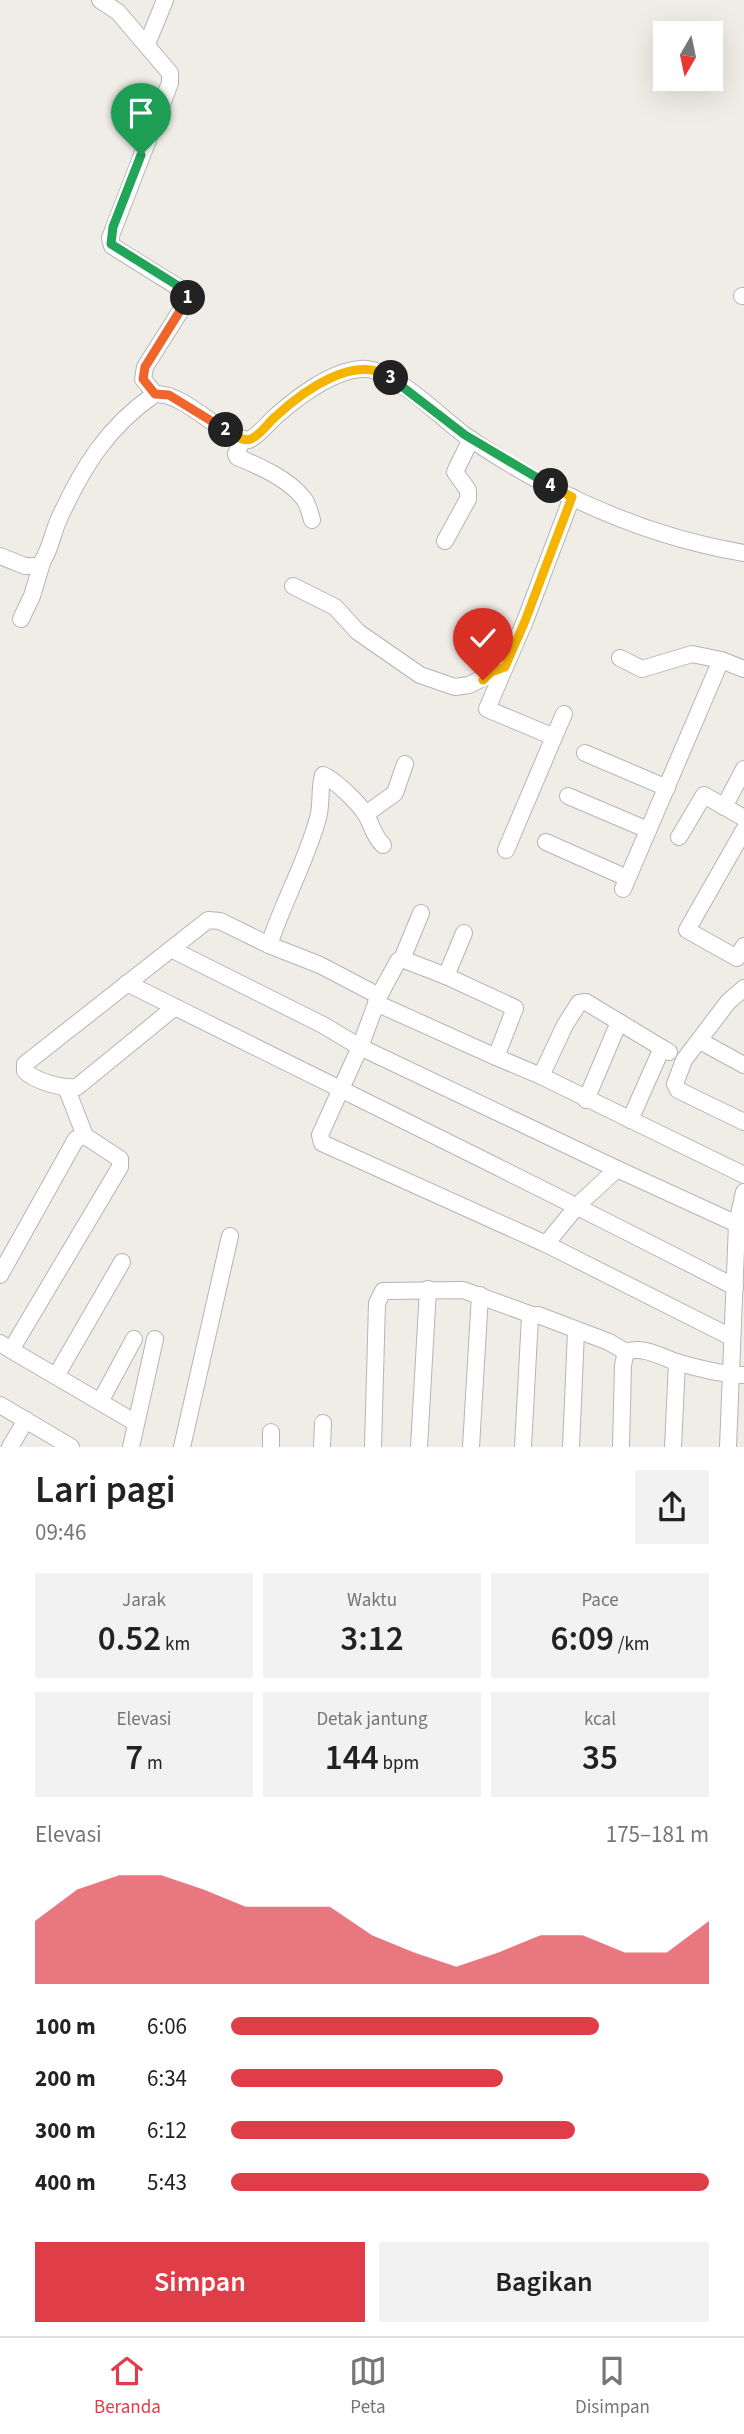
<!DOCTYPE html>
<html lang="id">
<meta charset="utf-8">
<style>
:root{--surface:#fff;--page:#f2f2f2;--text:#222;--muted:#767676;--line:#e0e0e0;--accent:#df3e49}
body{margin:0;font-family:"Source Sans 3",sans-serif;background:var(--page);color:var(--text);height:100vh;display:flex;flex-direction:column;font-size:26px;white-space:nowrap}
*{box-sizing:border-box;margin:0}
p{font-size:23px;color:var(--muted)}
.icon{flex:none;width:38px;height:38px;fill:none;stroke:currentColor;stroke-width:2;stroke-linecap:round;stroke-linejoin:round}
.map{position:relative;height:1447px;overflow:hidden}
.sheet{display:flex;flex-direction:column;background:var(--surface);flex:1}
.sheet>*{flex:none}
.needle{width:46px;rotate:189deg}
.fabs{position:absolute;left:653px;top:21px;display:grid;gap:14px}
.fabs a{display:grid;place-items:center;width:70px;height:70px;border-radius:0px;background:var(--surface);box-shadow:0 7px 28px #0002;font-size:35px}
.pin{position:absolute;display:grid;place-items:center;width:60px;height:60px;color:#fff;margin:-72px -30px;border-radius:50% 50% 50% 0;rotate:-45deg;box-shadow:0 0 7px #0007}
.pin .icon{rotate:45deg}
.km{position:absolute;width:35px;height:35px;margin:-18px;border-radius:50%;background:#222;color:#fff;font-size:19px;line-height:35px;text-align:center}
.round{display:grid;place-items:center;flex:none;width:74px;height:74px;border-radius:0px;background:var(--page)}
.head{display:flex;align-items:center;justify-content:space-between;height:119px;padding:0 35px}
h1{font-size:38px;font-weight:600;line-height:52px}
.metrics{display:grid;grid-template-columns:repeat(3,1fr);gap:10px;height:119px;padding:7px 35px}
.metrics div{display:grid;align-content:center;border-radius:0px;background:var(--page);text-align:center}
.metrics b{font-size:35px;font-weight:600}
.metrics small{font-size:19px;font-weight:400}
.metrics p{font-size:19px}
.chart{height:196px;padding:14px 35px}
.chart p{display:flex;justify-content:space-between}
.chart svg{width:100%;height:126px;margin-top:7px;fill:var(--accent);opacity:.7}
.primary-button{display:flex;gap:14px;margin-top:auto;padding:14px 35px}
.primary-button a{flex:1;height:80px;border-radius:0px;background:var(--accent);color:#fff;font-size:28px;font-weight:600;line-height:80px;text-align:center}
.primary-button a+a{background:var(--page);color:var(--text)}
ul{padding:0 35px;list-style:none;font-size:23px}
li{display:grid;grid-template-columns:112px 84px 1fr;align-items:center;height:52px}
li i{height:18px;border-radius:9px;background:var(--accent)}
.tab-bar{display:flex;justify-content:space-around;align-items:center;height:98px;border-top:2px solid var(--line);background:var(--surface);font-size:19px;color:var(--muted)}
.tab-bar a{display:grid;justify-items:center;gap:4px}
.tab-bar .on{color:var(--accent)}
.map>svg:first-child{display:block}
</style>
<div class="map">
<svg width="744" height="1447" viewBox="0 0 744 1447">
<rect width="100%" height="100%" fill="#f0ede7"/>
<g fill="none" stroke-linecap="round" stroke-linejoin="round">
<g stroke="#b2b5b8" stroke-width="18">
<g id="minor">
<path d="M 100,0 L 118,12 L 170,73 L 170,83 L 110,238 L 112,246 L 189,294 L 188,299 L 145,367 L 143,379 L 155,394"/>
<path d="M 147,44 L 165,0"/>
<path d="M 742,296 L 744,296"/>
<path d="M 243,439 L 236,454 L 237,457 C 259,466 289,479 304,499 C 308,504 310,513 312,520"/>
<path d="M 445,541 L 468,499 L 468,490 L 455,472 L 471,439"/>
<path d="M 0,556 L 25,566 L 39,566 C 49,554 52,536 58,521 C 82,468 107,427 155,394 C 187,393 221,438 249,440 C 260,434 268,423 277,415 C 299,396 330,372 360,369 C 390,365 441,418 466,436 C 551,494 642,536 744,553"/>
<path d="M 293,586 L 335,607 L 358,632 L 420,675 L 455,687 L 469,685 L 505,667 L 525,621 L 572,497"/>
<path d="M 21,619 L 32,596 L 42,563"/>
<path d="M 620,658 L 642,669 L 692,654 L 721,660 L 744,669"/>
<path d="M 505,667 L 487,709 L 554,737 L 506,850"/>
<path d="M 554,737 L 564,714"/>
<path d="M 585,753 L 667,788"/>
<path d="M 568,796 L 648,830"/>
<path d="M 724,807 L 744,769"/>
<path d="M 366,814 L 395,793 L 405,764"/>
<path d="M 744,830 L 687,930 L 737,958 L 744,946"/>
<path d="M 679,837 L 704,795 L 744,818"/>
<path d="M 546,842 L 627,878"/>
<path d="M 623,889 L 721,660"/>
<path d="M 269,945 C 283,902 306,862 318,818 C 322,804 319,788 323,775 C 335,780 359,803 366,815 C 372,825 374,837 383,845"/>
<path d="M 171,949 L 323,1025 L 360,1047 L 617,1169"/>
<path d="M 402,959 L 421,913"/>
<path d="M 446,976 L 464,933"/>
<path d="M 127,983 C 330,1085 534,1183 735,1287"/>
<path d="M 744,988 L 728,1002 L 684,1060 L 675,1084 L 678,1090 L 744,1122"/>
<path d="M 376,1003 L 496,1057"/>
<path d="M 175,1007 L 77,1087 C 62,1089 35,1081 25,1071 L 25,1064 L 208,920 L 220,921 L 269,945 L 320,965 L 379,996"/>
<path d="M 700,1041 L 744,1065"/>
<path d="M 541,1076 L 565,1025 L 579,1003 L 586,1002 L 619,1022"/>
<path d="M 66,1087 L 85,1136"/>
<path d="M 586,1100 L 619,1022 L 662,1048"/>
<path d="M 630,1120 L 662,1048 L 669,1052"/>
<path d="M 546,1244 L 578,1205 L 617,1169 L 737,1224"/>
<path d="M 0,1275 L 76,1139 L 85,1136 L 120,1159 L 120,1167 L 11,1350 L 0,1343"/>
<path d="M 731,1337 L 546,1244 L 322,1143 L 320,1135 L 360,1047 L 379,996 L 398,961 L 402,959 L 446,976 L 515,1008 L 496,1057 L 541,1076 L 744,1175"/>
<path d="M 11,1350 L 136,1423"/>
<path d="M 56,1376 L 122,1262"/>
<path d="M 100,1402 L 134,1339"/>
<path d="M 0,1405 L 71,1447"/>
<path d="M 10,1447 L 26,1420"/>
<path d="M 131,1447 L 155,1339"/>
<path d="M 182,1447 L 230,1236"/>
<path d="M 271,1447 L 271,1432"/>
<path d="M 322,1447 L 323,1423"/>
<path d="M 373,1447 L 377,1303 L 383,1291 L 463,1290 L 532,1315"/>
<path d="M 419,1447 L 428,1289"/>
<path d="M 471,1447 L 480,1295"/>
<path d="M 523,1447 L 530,1317 L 538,1315 L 609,1342 L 626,1352"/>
<path d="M 571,1447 L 576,1331"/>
<path d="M 621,1447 L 623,1365 L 626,1352 C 643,1345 663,1358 679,1363 C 700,1368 722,1375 744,1375"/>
<path d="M 673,1447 L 677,1362"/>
<path d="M 728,1447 L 737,1224 L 744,1192"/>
</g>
</g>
<use href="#minor" stroke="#fff" stroke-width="16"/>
</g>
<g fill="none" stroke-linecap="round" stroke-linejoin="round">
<g stroke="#fff" stroke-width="14">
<path id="split-1" d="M 141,155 L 113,227 L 111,244 L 188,292 L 188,298"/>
</g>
<g stroke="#fff" stroke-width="14">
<path id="split-2" d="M 188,298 L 145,367 L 143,379 L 155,394 L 169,395 L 226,430"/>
</g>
<g stroke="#fff" stroke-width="14">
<path id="split-3" d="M 226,430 C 233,434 242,442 251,439 C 260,435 268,423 275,417 C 302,392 355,352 391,378"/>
</g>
<g stroke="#fff" stroke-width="14">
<path id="split-4" d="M 391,378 L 465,435 L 551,486"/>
</g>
<g stroke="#fff" stroke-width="14">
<path id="split-5" d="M 483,680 L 491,672 L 505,667 L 525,621 L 572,497 L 551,486"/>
</g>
<use href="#split-1" stroke="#22a559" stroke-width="9"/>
<use href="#split-2" stroke="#f0652b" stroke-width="9"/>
<use href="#split-3" stroke="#f5b400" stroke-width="9"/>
<use href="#split-4" stroke="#22a559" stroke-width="9"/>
<use href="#split-5" stroke="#f5b400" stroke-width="9"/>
</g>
</svg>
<div class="fabs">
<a><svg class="needle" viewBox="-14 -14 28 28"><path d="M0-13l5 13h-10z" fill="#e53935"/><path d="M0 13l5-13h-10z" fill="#767676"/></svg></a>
</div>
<div class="pin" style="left:141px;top:155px;background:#1e9e55"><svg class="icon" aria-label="arrive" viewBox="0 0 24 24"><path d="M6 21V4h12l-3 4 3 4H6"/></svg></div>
<div class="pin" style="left:483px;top:680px;background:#d93025"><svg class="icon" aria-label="check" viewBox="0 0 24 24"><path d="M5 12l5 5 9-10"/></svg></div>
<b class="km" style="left:188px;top:298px">1</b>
<b class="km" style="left:226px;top:430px">2</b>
<b class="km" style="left:391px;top:378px">3</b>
<b class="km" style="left:551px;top:486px">4</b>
</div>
<section class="sheet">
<div class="head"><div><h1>Lari pagi</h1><p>09:46</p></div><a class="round"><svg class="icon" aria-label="share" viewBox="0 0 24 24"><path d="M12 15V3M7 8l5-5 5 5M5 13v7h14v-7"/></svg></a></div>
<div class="metrics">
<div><p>Jarak</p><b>0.52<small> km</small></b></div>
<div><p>Waktu</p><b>3:12</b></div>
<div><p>Pace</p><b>6:09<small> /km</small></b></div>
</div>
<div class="metrics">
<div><p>Elevasi</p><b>7<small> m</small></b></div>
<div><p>Detak jantung</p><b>144<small> bpm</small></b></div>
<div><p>kcal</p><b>35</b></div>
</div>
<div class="chart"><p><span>Elevasi</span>175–181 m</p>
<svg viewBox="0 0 160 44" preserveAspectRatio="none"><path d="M0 44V22L10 11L20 6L30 6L40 11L50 17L60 17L70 17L80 27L90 33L100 38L110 33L120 27L130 27L140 33L150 33L160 22V44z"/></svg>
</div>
<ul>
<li><b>100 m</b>6:06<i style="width:77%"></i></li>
<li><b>200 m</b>6:34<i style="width:57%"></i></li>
<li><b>300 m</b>6:12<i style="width:72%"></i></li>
<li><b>400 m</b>5:43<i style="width:100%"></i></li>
</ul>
<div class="primary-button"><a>Simpan</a><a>Bagikan</a></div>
</section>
<nav class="tab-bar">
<a class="on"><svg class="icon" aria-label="home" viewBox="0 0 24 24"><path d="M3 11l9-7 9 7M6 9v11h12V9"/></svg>Beranda</a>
<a><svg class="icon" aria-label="map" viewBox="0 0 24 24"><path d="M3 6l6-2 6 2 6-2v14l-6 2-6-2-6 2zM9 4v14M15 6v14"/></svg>Peta</a>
<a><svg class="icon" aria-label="saved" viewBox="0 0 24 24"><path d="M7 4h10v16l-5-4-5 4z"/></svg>Disimpan</a>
</nav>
